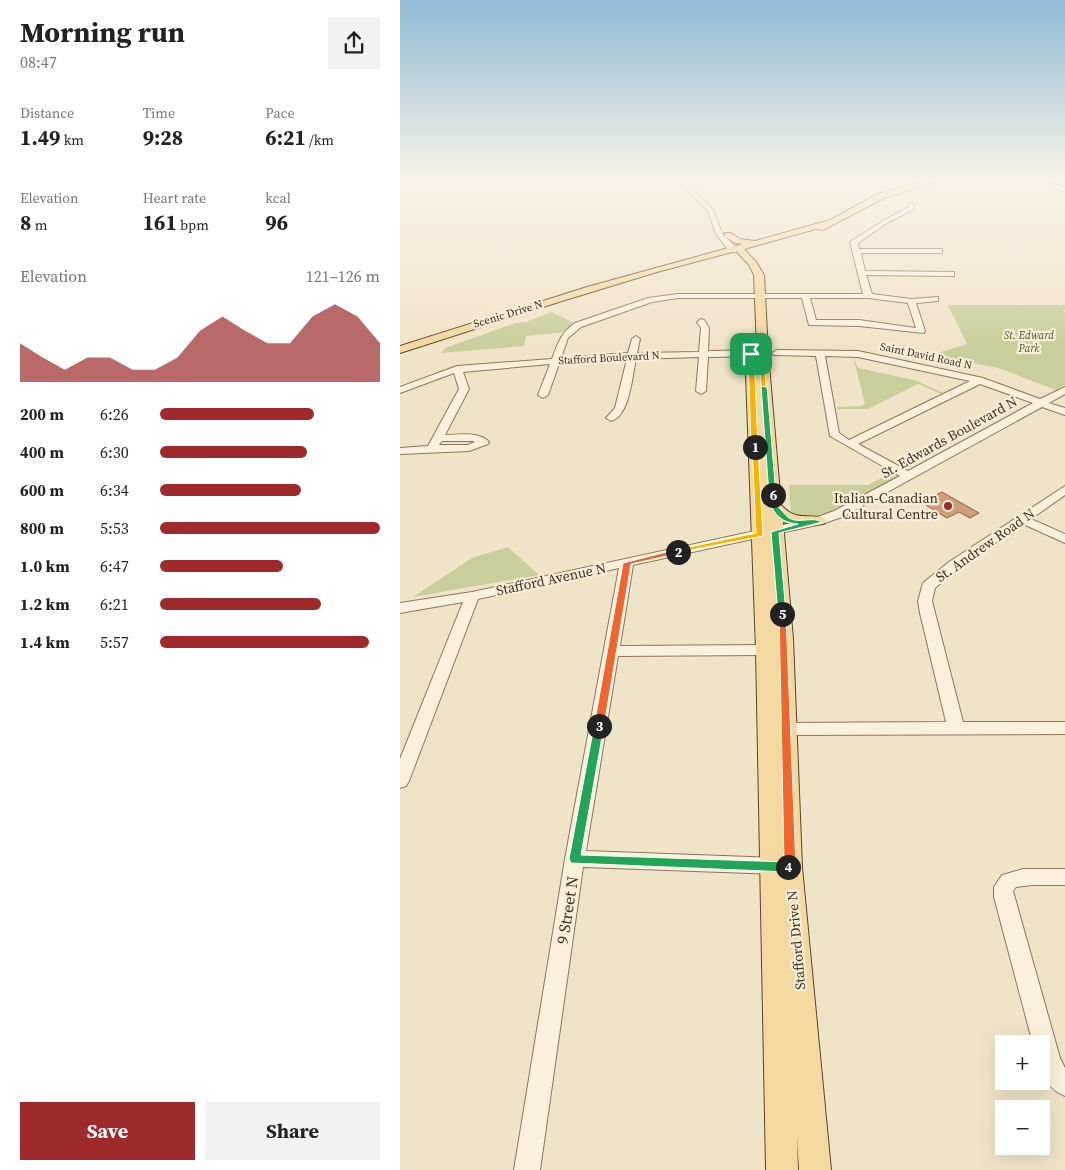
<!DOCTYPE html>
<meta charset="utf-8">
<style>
:root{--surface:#fff;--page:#f2f2f2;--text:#222;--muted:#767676;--accent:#9e2a2b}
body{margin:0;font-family:"Source Serif 4",serif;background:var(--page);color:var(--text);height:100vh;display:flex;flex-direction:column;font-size:19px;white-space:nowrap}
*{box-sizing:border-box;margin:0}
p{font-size:16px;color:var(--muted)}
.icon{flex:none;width:28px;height:28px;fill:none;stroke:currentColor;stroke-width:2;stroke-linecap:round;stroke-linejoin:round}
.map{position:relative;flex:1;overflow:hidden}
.side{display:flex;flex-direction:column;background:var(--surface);width:400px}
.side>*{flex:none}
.tools{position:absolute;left:595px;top:1035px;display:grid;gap:10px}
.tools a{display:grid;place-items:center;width:55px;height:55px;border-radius:0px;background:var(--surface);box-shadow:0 5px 20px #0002;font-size:25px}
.pin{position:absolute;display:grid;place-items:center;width:42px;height:42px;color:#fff;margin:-21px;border-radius:10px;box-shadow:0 2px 8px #0006}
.km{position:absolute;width:25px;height:25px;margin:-12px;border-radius:50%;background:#222;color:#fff;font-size:14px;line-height:25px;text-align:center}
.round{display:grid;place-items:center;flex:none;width:52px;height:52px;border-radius:0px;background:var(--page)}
.summary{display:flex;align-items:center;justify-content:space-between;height:85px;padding:0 20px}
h1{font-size:28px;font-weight:700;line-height:38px}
.figures{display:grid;grid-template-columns:repeat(3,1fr);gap:8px;height:85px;padding:5px 20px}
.figures div{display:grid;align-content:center}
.figures b{font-size:21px;font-weight:700}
.figures small{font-size:14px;font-weight:400}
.figures p{font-size:14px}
.chart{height:140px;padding:10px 20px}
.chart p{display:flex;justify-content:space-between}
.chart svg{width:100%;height:90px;margin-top:5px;fill:var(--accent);opacity:.7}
.button{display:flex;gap:10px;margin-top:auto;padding:10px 20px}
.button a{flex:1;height:58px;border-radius:0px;background:var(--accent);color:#fff;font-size:20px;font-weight:700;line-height:58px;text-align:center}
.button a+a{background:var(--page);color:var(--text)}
ul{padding:0 20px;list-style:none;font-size:16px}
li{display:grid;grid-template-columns:80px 60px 1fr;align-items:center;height:38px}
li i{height:12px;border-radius:6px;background:var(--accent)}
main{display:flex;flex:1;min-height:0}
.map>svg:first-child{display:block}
</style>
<main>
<section class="side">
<div class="summary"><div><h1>Morning run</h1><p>08:47</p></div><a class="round"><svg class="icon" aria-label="share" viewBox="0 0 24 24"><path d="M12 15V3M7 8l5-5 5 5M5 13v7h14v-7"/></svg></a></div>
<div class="figures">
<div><p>Distance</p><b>1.49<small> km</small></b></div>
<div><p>Time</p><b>9:28</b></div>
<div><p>Pace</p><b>6:21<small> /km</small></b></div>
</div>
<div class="figures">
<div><p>Elevation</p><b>8<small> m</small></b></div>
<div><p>Heart rate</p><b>161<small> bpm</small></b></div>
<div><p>kcal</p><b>96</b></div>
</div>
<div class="chart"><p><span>Elevation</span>121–126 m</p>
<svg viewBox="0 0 160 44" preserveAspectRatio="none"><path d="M0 44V25L10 32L20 38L30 32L40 32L50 38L60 38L70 32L80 19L90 12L100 19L110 25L120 25L130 12L140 6L150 12L160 25V44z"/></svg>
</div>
<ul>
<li><b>200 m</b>6:26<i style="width:70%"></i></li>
<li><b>400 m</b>6:30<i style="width:67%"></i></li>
<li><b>600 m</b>6:34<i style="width:64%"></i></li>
<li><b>800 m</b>5:53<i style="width:100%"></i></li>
<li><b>1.0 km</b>6:47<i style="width:56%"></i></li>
<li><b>1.2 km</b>6:21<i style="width:73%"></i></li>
<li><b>1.4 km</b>5:57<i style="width:95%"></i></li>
</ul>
<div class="button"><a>Save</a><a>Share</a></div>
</section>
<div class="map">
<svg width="665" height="1170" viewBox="0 0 665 1170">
<rect width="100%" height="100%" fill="#f0e4c8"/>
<g fill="#c9cf9b">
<path d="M 548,305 L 665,305 L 665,310 L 663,310 L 665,313 L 665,385 L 656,390 L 598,368 L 531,355 L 567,344 Z"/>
<path d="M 152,312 L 178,325 L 168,332 L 126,336 L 124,346 L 42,353 L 45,348 L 115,323 L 126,322 Z"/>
<path d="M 453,356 L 458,368 L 514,380 L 544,393 L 541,394 L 518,384 L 468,409 L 437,409 L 437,407 L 461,406 L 465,404 Z"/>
<path d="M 495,471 L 498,473 L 497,477 C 477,488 429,519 406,518 C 401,518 395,516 391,514 L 389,485 L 468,485 Z"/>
<path d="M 108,547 L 139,575 L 13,597 L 72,558 Z"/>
</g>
<path fill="#cf9f7d" stroke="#8d5f41" d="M 542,492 L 556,500 L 579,513 L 570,518 L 559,512 L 547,518 L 521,502 Z"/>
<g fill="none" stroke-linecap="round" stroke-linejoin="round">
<g stroke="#8d765c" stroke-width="2">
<g id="minor">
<path d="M 278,181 L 285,181 L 313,210 L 322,233 L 336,248 L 336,252 L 330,252 L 316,234 L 308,211 Z"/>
<path d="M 511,203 L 514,205 L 514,209 L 487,223 L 458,243 L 459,249 L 542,249 L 542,253 L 461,253 L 465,271 L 554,272 L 554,276 L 551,276 L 466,275 L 472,294 L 511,299 L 538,297 L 538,301 L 516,303 L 525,331 L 524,333 L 459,326 L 409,325 L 402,298 L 278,298 L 252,302 L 181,327 L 168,338 L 161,358 L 228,353 L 232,339 L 236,336 L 240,339 L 237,353 L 299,352 L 301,328 L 297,322 L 301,319 L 304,320 L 309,328 L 308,351 L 362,350 L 367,353 L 362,356 L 308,357 L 306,391 L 301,394 L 296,391 L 299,357 L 236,359 C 232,376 230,416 211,421 L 206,418 L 215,408 L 227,359 L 159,364 L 148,395 L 143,398 L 138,395 L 150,364 L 63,372 L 69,389 L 45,435 C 59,435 79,431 89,442 L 88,444 L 69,451 L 0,454 L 0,448 L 28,446 L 59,389 L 54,373 L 0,393 L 0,387 L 57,366 L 152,359 C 158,343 161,333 175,323 L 248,298 L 278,294 L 463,294 L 450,242 L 483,221 L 509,207 L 508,205 ZM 410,298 L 468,298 L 508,303 L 516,328 L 459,320 L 416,320 ZM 42,441 L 73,441 L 75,442 L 67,445 L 39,445 Z"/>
<path d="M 377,350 L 458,351 L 583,378 L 640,399 L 665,387 L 665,394 L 649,403 L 665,408 L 665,415 L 642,407 L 442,517 L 422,524 L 233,565 L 220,646 L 374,645 L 379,646 L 382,650 L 379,654 L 374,655 L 218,656 L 186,851 L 379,858 L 386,860 L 389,866 L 386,872 L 379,874 L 183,867 L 140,1170 L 114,1170 L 165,859 L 219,568 L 78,599 L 9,781 L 6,786 L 0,788 L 0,759 L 63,602 L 0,613 L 0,603 L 72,592 L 415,518 L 434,511 L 500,476 L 430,436 L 416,356 L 374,355 L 372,353 ZM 425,356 L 458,357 L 570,381 L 449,440 L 439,433 ZM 580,384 L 633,403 L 508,471 L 458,444 Z"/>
<path d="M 665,486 L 665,495 L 631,519 L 665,534 L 665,543 L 623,524 L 559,568 L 535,588 L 532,601 L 563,722 L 665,722 L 665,734 L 380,735 L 374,733 L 372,729 L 374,725 L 380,723 L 546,722 L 520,613 L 518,601 L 523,583 L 549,562 Z"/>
<path d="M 623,869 L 665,869 L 665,885 L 632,885 L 616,887 L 613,891 L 660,1058 L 665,1068 L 665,1096 C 641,1086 641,1067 641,1044 L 633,1044 L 594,897 L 594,887 L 602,875 Z"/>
</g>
</g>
<g stroke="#5b4430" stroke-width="2">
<g id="major">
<path d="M 526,181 L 539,181 L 484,198 L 423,230 L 416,229 L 344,249 L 356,262 L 364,275 L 368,353 L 381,505 C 397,522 405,513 424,518 L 426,521 L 424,524 L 399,526 L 383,522 L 393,639 L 402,867 L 431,1170 L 399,1170 L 397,1136 L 398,1170 L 366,1170 L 356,650 L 346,375 L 352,371 L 358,374 L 354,275 L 349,265 L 336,251 L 257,272 L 162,301 L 0,353 L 0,346 L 187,287 L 343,244 L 335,243 L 325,237 L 325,233 L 331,233 L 340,239 L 355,241 L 430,220 L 478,194 Z"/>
<path d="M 644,181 L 665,182 L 665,186 Z"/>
</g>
</g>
<use href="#minor" fill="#faf1dc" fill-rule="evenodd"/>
<use href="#major" fill="#f3d9a0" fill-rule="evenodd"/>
</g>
<linearGradient id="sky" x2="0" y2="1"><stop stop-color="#8fbad6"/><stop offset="0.52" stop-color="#f8f3e6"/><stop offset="1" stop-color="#f8f3e6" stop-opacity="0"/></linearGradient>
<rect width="665" height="345" fill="url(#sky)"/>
<path fill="#f5b400" stroke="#fff" d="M 351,352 L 354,354 L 358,447 L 355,449 L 351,447 L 348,354 Z"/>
<path fill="#f5b400" stroke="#fff" d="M 352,446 L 358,447 L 363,536 L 275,553 L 275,550 L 356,533 Z"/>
<path fill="#f0652b" stroke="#fff" d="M 278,549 L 280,550 L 280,553 L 231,564 L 204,726 L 199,729 L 195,728 L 194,726 L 223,563 Z"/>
<path fill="#22a559" stroke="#fff" d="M 199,722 L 204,726 L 181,855 L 388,862 L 392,863 L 393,867 L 392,870 L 388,872 L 171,863 L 169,859 L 194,726 Z"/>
<path fill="#f0652b" stroke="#fff" d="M 379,612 L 382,612 L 386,614 L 396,867 L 394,870 L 383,870 L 382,867 L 384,863 Z"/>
<path fill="#22a559" stroke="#fff" d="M 373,492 L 376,495 L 377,506 C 381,509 385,515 389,518 C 399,524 413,516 422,522 L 379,533 L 386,614 L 382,617 L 378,614 L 371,532 L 398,524 C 380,523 370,511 369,495 Z"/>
<path fill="#22a559" stroke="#fff" d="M 364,384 L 367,386 L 376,495 L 373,497 L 369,495 L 361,386 Z"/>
<path fill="#f5b400" stroke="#fff" d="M 349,352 L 364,354 L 366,387 L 361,386 L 359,355 L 349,355 Z"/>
<circle fill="#9e2a2b" stroke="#f7eed8" stroke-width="2" cx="548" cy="506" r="5"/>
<g text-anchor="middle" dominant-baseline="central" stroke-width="4.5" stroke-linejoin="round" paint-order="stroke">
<g font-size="11" fill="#3d2e20" stroke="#f7eed8">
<text transform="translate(108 314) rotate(-17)">Scenic Drive N</text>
<text transform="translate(526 356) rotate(12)">Saint David Road N</text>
<text transform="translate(209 358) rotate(-3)">Stafford Boulevard N</text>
</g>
<g font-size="11" font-style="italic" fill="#4d5a26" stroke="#f7eed8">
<text x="629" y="335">St. Edward<tspan x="629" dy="13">Park</tspan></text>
</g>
<g font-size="14" fill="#3d2e20" stroke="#f7eed8">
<text transform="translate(549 437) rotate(-29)">St. Edwards Boulevard N</text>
<text transform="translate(585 545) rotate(-35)">St. Andrew Road N</text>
<text transform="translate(151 579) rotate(-12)">Stafford Avenue N</text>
<text transform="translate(396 940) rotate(-95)">Stafford Drive N</text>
</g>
<g font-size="14" fill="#3d2e20" stroke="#f7eed8" text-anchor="end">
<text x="538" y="498">Italian-Canadian<tspan x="538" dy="16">Cultural Centre</tspan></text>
</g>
<g font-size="16" fill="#3d2e20" stroke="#f7eed8">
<text transform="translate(167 910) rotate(-81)">9 Street N</text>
</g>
</g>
</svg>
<div class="tools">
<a>+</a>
<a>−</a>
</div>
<div class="pin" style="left:351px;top:354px;background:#1e9e55"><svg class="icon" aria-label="arrive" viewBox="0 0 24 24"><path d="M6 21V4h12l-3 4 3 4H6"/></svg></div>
<b class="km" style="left:355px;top:447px">1</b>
<b class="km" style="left:278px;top:552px">2</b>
<b class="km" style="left:199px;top:726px">3</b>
<b class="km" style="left:388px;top:867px">4</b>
<b class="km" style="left:382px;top:614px">5</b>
<b class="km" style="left:373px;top:495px">6</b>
</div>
</main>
